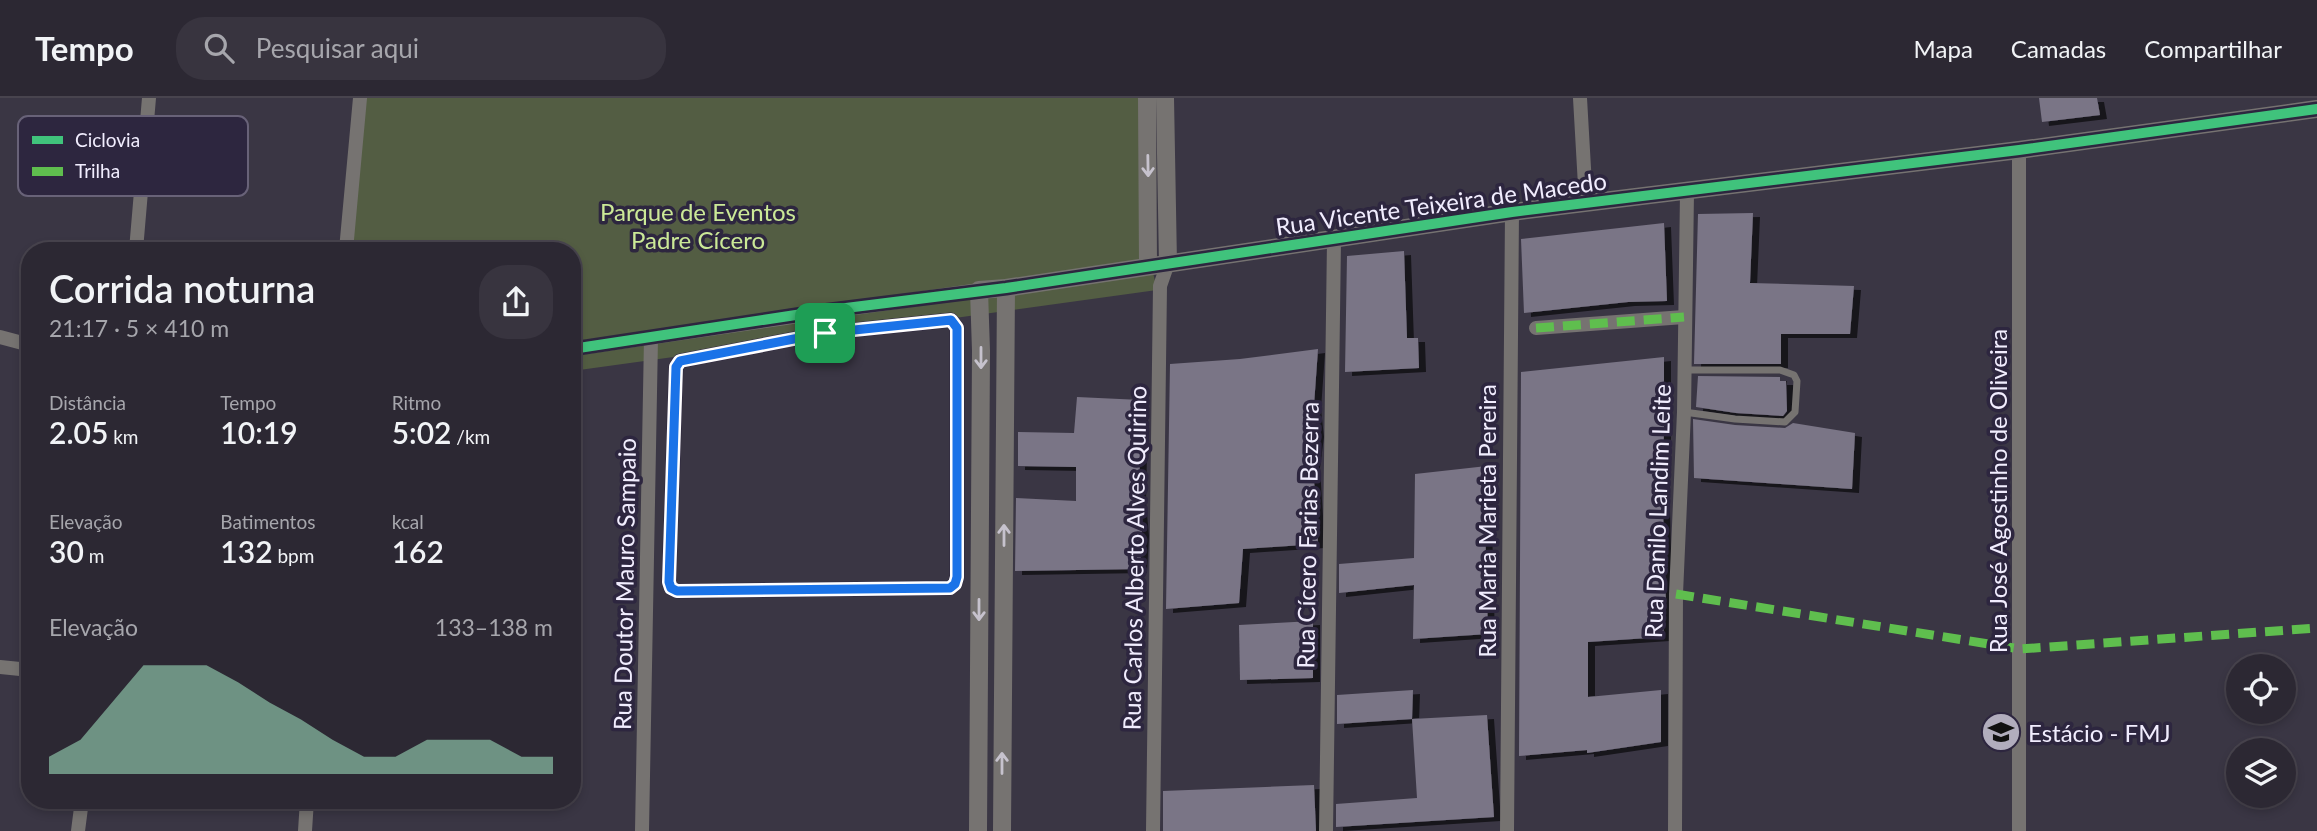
<!DOCTYPE html>
<html lang="pt">
<meta charset="utf-8">
<style>
:root{--surface:#2c2833;--page:#38343f;--text:#f1f3f6;--muted:#a6a6ac;--line:#48444e;--accent:#8abfa5}
body{margin:0;font-family:Lato,sans-serif;background:var(--page);color:var(--text);height:100vh;display:flex;flex-direction:column;font-size:26px;white-space:nowrap}
*{box-sizing:border-box;margin:0}
p{font-size:23px;color:var(--muted)}
.icon{flex:none;width:38px;height:38px;fill:none;stroke:currentColor;stroke-width:2;stroke-linecap:round;stroke-linejoin:round}
.map{position:relative;flex:1;overflow:hidden}
.side{position:absolute;left:21px;top:144px;width:560px;height:567px;display:flex;flex-direction:column;background:var(--surface);border-radius:28px;box-shadow:0 4px 10px #0003,0 0 0 2px var(--line)}
.side>*{flex:none}
.buttons{position:absolute;left:2226px;top:556px;display:grid;gap:14px}
.buttons a{display:grid;place-items:center;width:70px;height:70px;border-radius:50%;background:var(--surface);box-shadow:0 4px 10px #0003,0 0 0 2px var(--line);font-size:35px}
.pin{position:absolute;display:grid;place-items:center;width:60px;height:60px;color:#fff;margin:-30px;border-radius:14px;box-shadow:0 4px 10px #0006}
.round{display:grid;place-items:center;flex:none;width:74px;height:74px;border-radius:28px;background:var(--page)}
.overview{display:flex;align-items:center;justify-content:space-between;height:119px;padding:0 28px}
h1{font-size:38px;font-weight:600;line-height:52px}
.metrics{display:grid;grid-template-columns:repeat(3,1fr);gap:10px;height:119px;padding:7px 28px}
.metrics div{display:grid;align-content:center}
.metrics b{font-size:30px;font-weight:600}
.metrics small{font-size:19px;font-weight:400}
.metrics p{font-size:19px}
.chart{height:196px;padding:14px 28px}
.chart p{display:flex;justify-content:space-between}
.chart svg{width:100%;height:126px;margin-top:7px;fill:var(--accent);opacity:.7}
header{display:flex;align-items:center;gap:42px;box-sizing:border-box;height:98px;padding:0 35px;background:var(--surface);border-bottom:2px solid var(--line)}
header strong{font-size:33px}
nav{display:flex;gap:38px;margin-inline-start:auto;font-size:24px}
.search{width:490px;height:63px;background:var(--page);display:flex;align-items:center;gap:18px;box-sizing:border-box;padding:0 24px;border-radius:28px;color:var(--muted);font-size:26px}
.map>svg:first-child{display:block}
</style>
<header>
<strong>Tempo</strong>
<div class="search"><svg class="icon" aria-label="search" viewBox="0 0 24 24"><circle cx="10" cy="10" r="6"/><path d="M15 15l6 6"/></svg>Pesquisar aqui</div>
<nav><a>Mapa</a><a>Camadas</a><a>Compartilhar</a></nav>
</header>
<div class="map">
<svg width="2317" height="733" viewBox="0 0 2317 733">
<defs>
<filter id="shadow"><feDropShadow dx="7" dy="4" stdDeviation="0" flood-color="#0009"/></filter>
</defs>
<rect width="100%" height="100%" fill="#3a3644"/>
<path fill="#535d43" d="M 360,0 L 1146,0 L 1147,148 L 1157,192 L 572,273 L 572,152 L 346,152 Z"/>
<g fill="#7a7586" filter="url(#shadow)">
<path d="M 2039,0 L 2097,0 L 2100,17 L 2042,24 Z"/>
<path d="M 1753,115 L 1750,185 L 1854,188 L 1850,236 L 1781,236 L 1781,266 L 1694,266 L 1698,116 Z"/>
<path d="M 1664,125 L 1667,203 L 1628,204 L 1524,215 L 1521,141 Z"/>
<path d="M 1404,153 L 1407,240 L 1418,240 L 1419,270 L 1345,274 L 1347,158 Z"/>
<path d="M 1318,251 L 1314,307 L 1317,335 L 1313,366 L 1318,446 L 1243,451 L 1239,505 L 1166,511 L 1170,266 L 1240,261 Z"/>
<path d="M 1664,259 L 1664,336 L 1662,367 L 1664,449 L 1668,465 L 1665,477 L 1666,507 L 1663,539 L 1588,544 L 1588,599 L 1661,592 L 1661,644 L 1587,655 L 1587,652 L 1519,658 L 1521,274 Z"/>
<path d="M 1698,278 L 1780,279 L 1780,283 L 1786,283 L 1787,313 L 1783,318 L 1736,315 L 1696,309 Z"/>
<path d="M 1077,299 L 1141,302 L 1139,400 L 1142,434 L 1140,471 L 1015,473 L 1016,400 L 1076,403 L 1076,369 L 1018,368 L 1018,334 L 1074,335 Z"/>
<path d="M 1693,321 L 1735,327 L 1785,330 L 1793,325 L 1855,335 L 1852,391 L 1694,380 Z"/>
<path d="M 1487,368 L 1485,424 L 1488,536 L 1413,541 L 1414,487 L 1339,495 L 1339,466 L 1414,460 L 1415,376 Z"/>
<path d="M 1313,523 L 1313,580 L 1240,582 L 1239,527 Z"/>
<path d="M 1413,592 L 1412,621 L 1337,626 L 1337,597 Z"/>
<path d="M 1487,617 L 1494,719 L 1336,729 L 1336,706 L 1417,700 L 1412,621 Z"/>
<path d="M 1314,687 L 1316,733 L 1163,733 L 1163,693 Z"/>
</g>
<g fill="none" stroke-linecap="round" stroke-linejoin="round">
<path stroke="#767371" stroke-width="7" d="M 1684,272 L 1780,272 L 1794,277 L 1797,283 L 1795,314 L 1785,324 L 1735,321 L 1684,314"/>
<g stroke="#767371" stroke-width="14">
<path d="M 1580,0 L 1586,105"/>
<path d="M 2019,52 L 2019,733"/>
<path d="M 136,152 L 149,0"/>
<path d="M 346,152 L 360,0"/>
<path d="M 951,222 L 957,230 L 957,479 L 955,486 L 950,490 L 677,493 L 671,490 L 669,484 L 676,269 L 680,263 L 825,235 Z"/>
<path d="M 1536,230 L 1684,219"/>
<path d="M 0,239 L 30,247"/>
<path d="M 572,251 L 979,192"/>
<path d="M 0,569 L 30,572"/>
<path d="M 78,733 L 82,702"/>
<path d="M 305,733 L 307,702"/>
<path d="M 642,733 L 651,240"/>
<path d="M 1153,733 L 1160,188 L 1168,165"/>
<path d="M 1326,733 L 1334,142"/>
<path d="M 1507,733 L 1512,114"/>
<path d="M 1675,733 L 1676,496 L 1684,314 L 1687,94"/>
</g>
<g stroke="#767371" stroke-width="18">
<path d="M 1147,0 L 1148,168"/>
<path d="M 1165,0 L 1168,165"/>
<path d="M 978,733 L 981,253 L 979,192 L 1006,190 L 1512,114 L 2019,52 L 2317,11"/>
<path d="M 1002,733 L 1006,190"/>
</g>
<g stroke="#5fbe4e" stroke-width="9" stroke-dasharray="18 9" stroke-linecap="butt">
<path d="M 1536,230 L 1684,219"/>
<path d="M 1676,496 L 2020,551 L 2317,530"/>
</g>
<g stroke="#2d263f" stroke-width="15">
<g id="cycleway">
<path d="M 951,222 L 957,230 L 957,479 L 955,486 L 950,490 L 677,493 L 671,490 L 669,484 L 676,269 L 680,263 L 825,235 Z"/>
<path d="M 572,251 L 822,213 L 1006,190 L 1512,114 L 2019,52 L 2317,11"/>
</g>
</g>
<use href="#cycleway" stroke="#40c37c" stroke-width="10"/>
</g>
<defs><path id="oneway-shaft" d="M-6 0H5M1.5-3L5.5 0L1.5 3" fill="none" stroke-width="1.6" stroke-linecap="round" stroke-linejoin="round" transform="scale(1.75)"/></defs>
<g stroke="#c6c2cd">
<use href="#oneway-shaft" transform="translate(1148 68) rotate(89)"/>
<use href="#oneway-shaft" transform="translate(981 260) rotate(90)"/>
<use href="#oneway-shaft" transform="translate(1004 437) rotate(-90)"/>
<use href="#oneway-shaft" transform="translate(979 512) rotate(90)"/>
<use href="#oneway-shaft" transform="translate(1002 665) rotate(-90)"/>
</g>
<g fill="none" stroke-linecap="round" stroke-linejoin="round">
<g stroke="#fff" stroke-width="14">
<path id="route" d="M 951,222 L 957,230 L 957,479 L 955,486 L 950,490 L 677,493 L 671,490 L 669,484 L 676,269 L 680,263 L 825,235 Z"/>
</g>
<use href="#route" stroke="#1a73e8" stroke-width="9"/>
</g>
<defs>
<g id="university-disc" transform="scale(2.0125)"><circle r="9.5" fill="#b1adbd" stroke="#2d263f"/><path d="M0-5L7-2L0 1L-7-2ZM-4 1L0 2.5L4 1V4Q0 6-4 4Z" fill="#111"/></g>
</defs>
<g fill-rule="evenodd">
<use href="#university-disc" x="2001" y="634"/>
</g>
<g text-anchor="middle" dominant-baseline="central" stroke-width="7" stroke-linejoin="round" paint-order="stroke">
<g font-size="24" fill="#f1edfe" stroke="#2d263f">
<text transform="translate(1441 105) rotate(-8)">Rua Vicente Teixeira de Macedo</text>
<text transform="translate(1997 393) rotate(-90)">Rua José Agostinho de Oliveira</text>
<text transform="translate(1657 413) rotate(-88)">Rua Danilo Landim Leite</text>
<text transform="translate(1486 423) rotate(-90)">Rua Maria Marieta Pereira</text>
<text transform="translate(1307 437) rotate(-89)">Rua Cícero Farias Bezerra</text>
<text transform="translate(1134 460) rotate(-89)">Rua Carlos Alberto Alves Quirino</text>
<text transform="translate(624 486) rotate(-89)">Rua Doutor Mauro Sampaio</text>
</g>
<g font-size="24" fill="#cbe997" stroke="#2d263f">
<text x="698" y="113">Parque de Eventos<tspan x="698" dy="28">Padre Cícero</tspan></text>
</g>
<g font-size="24" fill="#f1edfe" stroke="#2d263f" text-anchor="start">
<text x="2028" y="634">Estácio - FMJ</text>
</g>
</g>
<rect x="18" y="18" width="230" height="80" rx="10" fill="#2d263f" stroke="#686278" stroke-width="2"/>
<rect x="32" y="38" width="31" height="8" fill="#40c37c"/>
<rect x="32" y="69" width="31" height="9" fill="#5fbe4e"/>
<g font-size="19" fill="#f1edfe">
<text x="75" y="49">Ciclovia</text>
<text x="75" y="80">Trilha</text>
</g>
</svg>
<div class="buttons">
<a><svg class="icon" aria-label="locate" viewBox="0 0 24 24"><circle cx="12" cy="12" r="6"/><path d="M12 2v4M12 18v4M2 12h4M18 12h4"/></svg></a>
<a><svg class="icon" aria-label="layers" viewBox="0 0 24 24"><path d="M12 4l9 5-9 5-9-5zM3 14l9 5 9-5"/></svg></a>
</div>
<div class="pin" style="left:825px;top:235px;background:#1e9e55"><svg class="icon" aria-label="arrive" viewBox="0 0 24 24"><path d="M6 21V4h12l-3 4 3 4H6"/></svg></div>
<section class="side">
<div class="overview"><div><h1>Corrida noturna</h1><p>21:17 · 5 × 410 m</p></div><a class="round"><svg class="icon" aria-label="share" viewBox="0 0 24 24"><path d="M12 15V3M7 8l5-5 5 5M5 13v7h14v-7"/></svg></a></div>
<div class="metrics">
<div><p>Distância</p><b>2.05<small> km</small></b></div>
<div><p>Tempo</p><b>10:19</b></div>
<div><p>Ritmo</p><b>5:02<small> /km</small></b></div>
</div>
<div class="metrics">
<div><p>Elevação</p><b>30<small> m</small></b></div>
<div><p>Batimentos</p><b>132<small> bpm</small></b></div>
<div><p>kcal</p><b>162</b></div>
</div>
<div class="chart"><p><span>Elevação</span>133–138 m</p>
<svg viewBox="0 0 160 44" preserveAspectRatio="none"><path d="M0 44V38L10 32L20 19L30 6L40 6L50 6L60 12L70 19L80 25L90 32L100 38L110 38L120 32L130 32L140 32L150 38L160 38V44z"/></svg>
</div>
</section>
</div>
